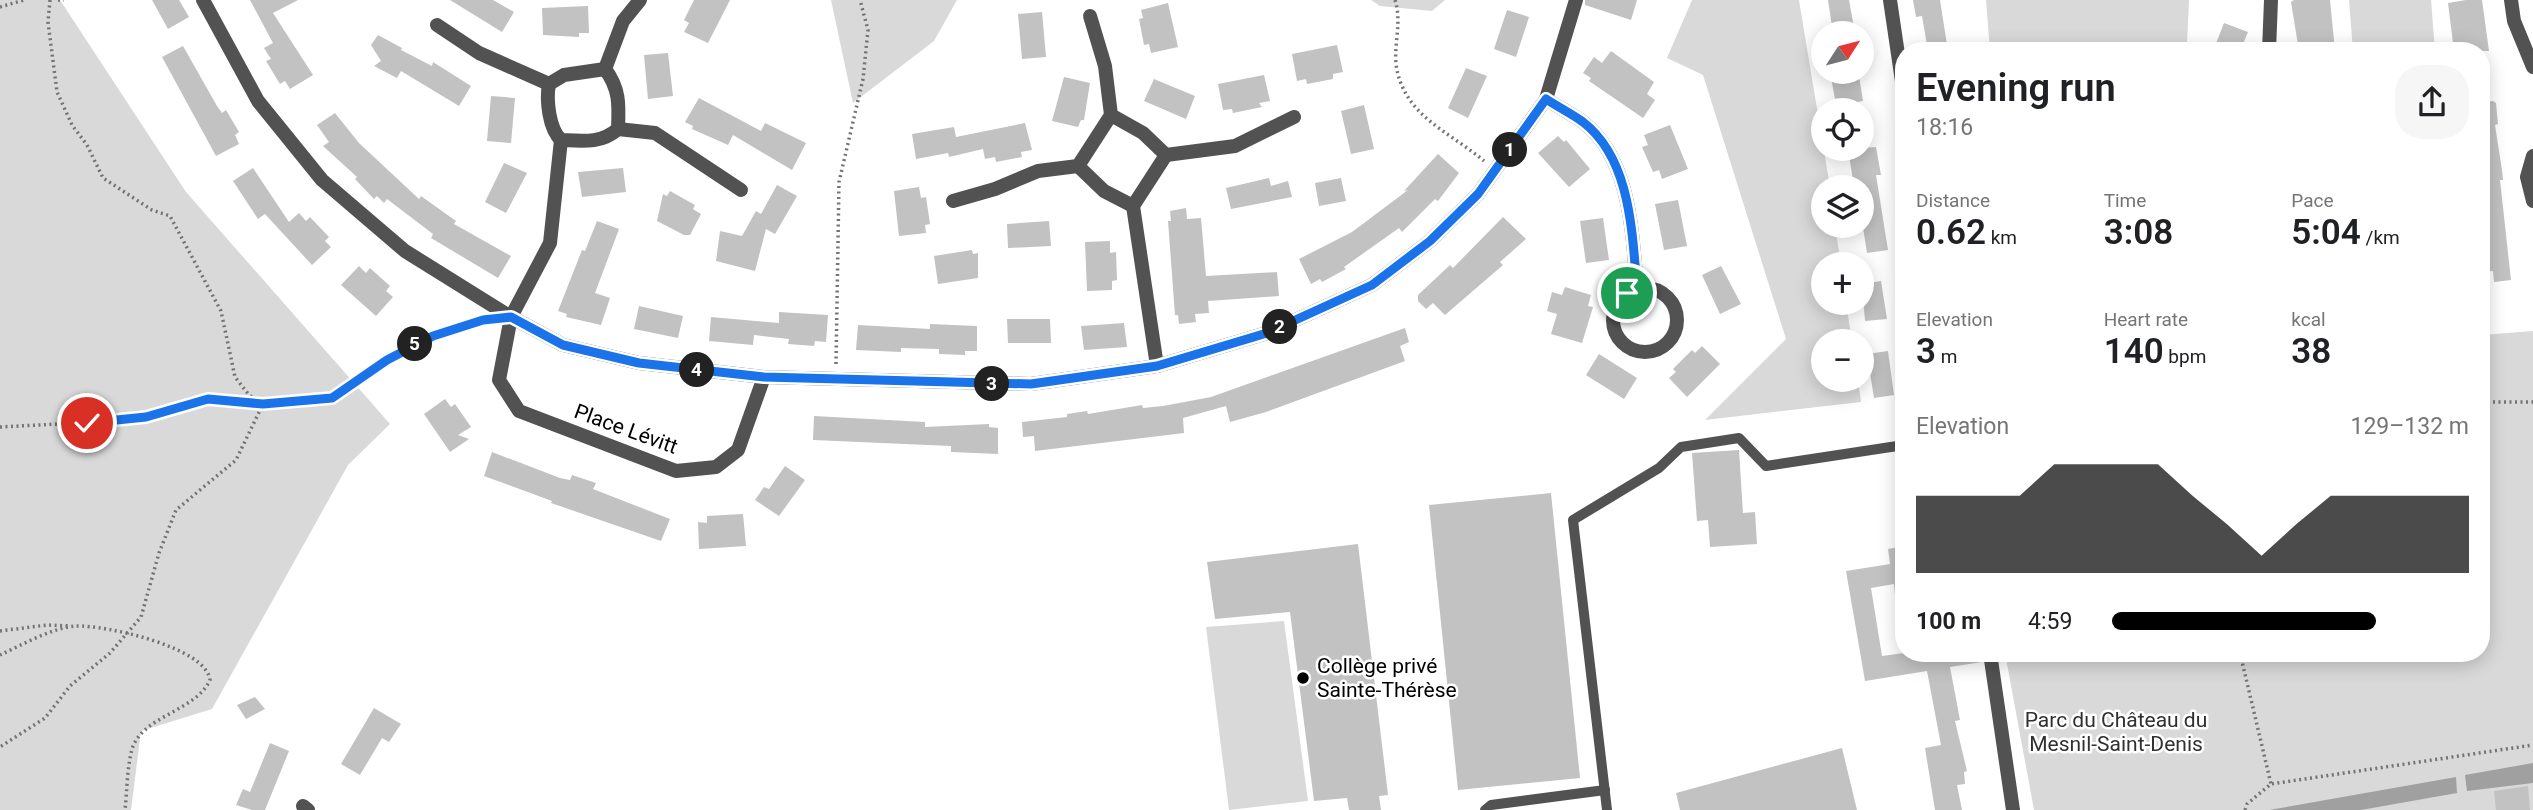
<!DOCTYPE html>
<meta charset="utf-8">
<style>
:root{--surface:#fff;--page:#f6f6f6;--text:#202124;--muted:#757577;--accent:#000}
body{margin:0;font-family:Roboto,sans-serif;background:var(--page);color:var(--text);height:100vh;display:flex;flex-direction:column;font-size:26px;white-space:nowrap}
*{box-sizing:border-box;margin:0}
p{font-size:23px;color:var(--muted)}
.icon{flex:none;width:38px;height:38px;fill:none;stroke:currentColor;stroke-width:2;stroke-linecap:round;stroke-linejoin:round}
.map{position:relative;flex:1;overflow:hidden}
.details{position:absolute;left:1895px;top:42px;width:595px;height:620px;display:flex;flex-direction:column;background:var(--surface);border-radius:28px;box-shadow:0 4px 18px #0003}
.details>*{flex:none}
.needle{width:46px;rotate:54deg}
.fabs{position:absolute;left:1811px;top:21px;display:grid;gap:14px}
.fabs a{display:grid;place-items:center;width:63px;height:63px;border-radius:50%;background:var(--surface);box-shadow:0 4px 18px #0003;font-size:35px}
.pin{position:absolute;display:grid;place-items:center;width:60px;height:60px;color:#fff;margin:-30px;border:4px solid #fff;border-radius:50%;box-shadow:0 2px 7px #0007}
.km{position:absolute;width:35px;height:35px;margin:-18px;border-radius:50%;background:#222;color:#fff;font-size:19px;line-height:35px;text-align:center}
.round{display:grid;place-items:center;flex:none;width:74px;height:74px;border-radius:28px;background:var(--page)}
.headline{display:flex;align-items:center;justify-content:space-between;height:119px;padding:0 21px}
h1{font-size:38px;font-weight:600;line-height:52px}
.metrics{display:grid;grid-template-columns:repeat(3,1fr);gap:10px;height:119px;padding:7px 21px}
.metrics div{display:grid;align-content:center}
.metrics b{font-size:35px;font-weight:600}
.metrics small{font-size:19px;font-weight:400}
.metrics p{font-size:19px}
.chart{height:196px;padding:14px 21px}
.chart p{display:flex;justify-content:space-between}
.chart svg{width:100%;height:126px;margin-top:7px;fill:var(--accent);opacity:.7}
ul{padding:0 21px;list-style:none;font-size:23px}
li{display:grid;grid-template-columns:112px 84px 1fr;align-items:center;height:52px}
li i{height:18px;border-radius:9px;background:var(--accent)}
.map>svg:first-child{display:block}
</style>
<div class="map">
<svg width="2533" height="810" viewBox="0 0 2533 810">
<rect width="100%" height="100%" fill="#fff"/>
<g fill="#d9d9d9">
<path d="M 0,0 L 60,0 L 186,192 L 390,424 L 348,465 L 212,709 L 141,731 L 131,810 L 0,810 Z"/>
<path d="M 831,0 L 957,0 L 934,41 L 853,103 Z"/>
<path d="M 1371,0 L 1445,0 L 1432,11 L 1380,6 Z"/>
<path d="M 1692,0 L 1799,0 L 1830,187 L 1824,187 L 1824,226 L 1835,226 L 1841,264 L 1824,264 L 1824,303 L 1846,303 L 1852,341 L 1824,341 L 1824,380 L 1858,380 L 1861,402 L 1705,420 L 1786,339 L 1703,75 L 1667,58 Z"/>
<path d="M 1986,0 L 2189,0 L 2187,44 L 2181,51 L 1990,51 Z"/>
<path d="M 2349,0 L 2431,0 L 2435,51 L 2353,51 Z"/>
<path d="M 2533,331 L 2533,810 L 2034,810 L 2005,653 L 2482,653 L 2482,335 Z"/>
<path d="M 1284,621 L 1308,801 L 1229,810 L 1206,627 Z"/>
</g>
<g fill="#a0a0a0">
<path d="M 2533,763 L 2533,783 L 2467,791 L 2465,775 Z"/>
<path d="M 2456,777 L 2457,793 L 2361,810 L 2269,810 Z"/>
</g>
<g fill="#c2c2c2">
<path d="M 152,0 L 179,0 L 189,17 L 168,29 Z"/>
<path d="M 250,0 L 298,0 L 273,13 L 313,75 L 290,89 L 285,81 L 280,84 L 266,61 L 271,59 L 264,48 L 273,43 Z"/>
<path d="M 450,0 L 493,0 L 514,12 L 502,32 Z"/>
<path d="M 694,0 L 730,0 L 708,43 L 684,32 L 689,23 L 684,20 Z"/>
<path d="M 1585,0 L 1637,0 L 1631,20 L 1585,5 Z"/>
<path d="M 1828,0 L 1849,0 L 1855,33 L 1833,33 Z"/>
<path d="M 1913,0 L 1940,0 L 1948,51 L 1928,51 L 1922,16 L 1916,17 Z"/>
<path d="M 2294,0 L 2330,0 L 2335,51 L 2299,51 L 2291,2 Z"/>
<path d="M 2466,0 L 2482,0 L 2489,51 L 2454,51 L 2448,3 Z"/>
<path d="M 1168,3 L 1178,47 L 1151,53 L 1149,44 L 1144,45 L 1139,19 L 1143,18 L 1141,10 Z"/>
<path d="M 588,6 L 589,33 L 579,33 L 579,37 L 543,35 L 542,8 Z"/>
<path d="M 1507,10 L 1529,17 L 1516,57 L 1494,49 Z"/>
<path d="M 1042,12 L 1046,57 L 1022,59 L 1018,14 Z"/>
<path d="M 2224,23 L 2248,32 L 2240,51 L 2213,51 Z"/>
<path d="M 378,35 L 402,48 L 401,50 L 432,66 L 433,62 L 471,86 L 459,106 L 401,71 L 397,78 L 374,66 L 381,61 L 371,45 Z"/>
<path d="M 1337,45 L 1343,72 L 1333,74 L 1333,79 L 1307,84 L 1306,79 L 1297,81 L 1292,54 Z"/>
<path d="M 183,46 L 217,106 L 222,113 L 226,110 L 239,132 L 235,135 L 239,144 L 216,156 L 162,57 Z"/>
<path d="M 1611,51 L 1654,82 L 1647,94 L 1655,100 L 1643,118 L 1589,81 L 1591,78 L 1583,73 L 1594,57 L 1602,63 Z"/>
<path d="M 668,53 L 673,96 L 648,99 L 644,55 Z"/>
<path d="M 1466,68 L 1487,76 L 1468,118 L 1448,108 Z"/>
<path d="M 1830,72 L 1852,72 L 1853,77 L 1859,76 L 1863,101 L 1857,102 L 1858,110 L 1837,110 Z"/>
<path d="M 1264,75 L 1270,101 L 1259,103 L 1262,107 L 1233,113 L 1232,109 L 1223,110 L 1218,84 Z"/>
<path d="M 1064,77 L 1090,83 L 1084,120 L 1081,120 L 1078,127 L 1052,121 Z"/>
<path d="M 1154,79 L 1195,96 L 1186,119 L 1144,101 Z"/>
<path d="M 491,96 L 515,98 L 511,143 L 487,141 Z"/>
<path d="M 699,98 L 761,131 L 765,123 L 806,143 L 792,170 L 733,135 L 728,145 L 692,129 L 693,126 L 685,122 Z"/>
<path d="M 2493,101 L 2496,103 L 2498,124 L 2495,125 L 2502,170 L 2503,180 L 2500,180 L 2511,280 L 2494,282 L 2493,271 L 2482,272 L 2482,102 Z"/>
<path d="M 1364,105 L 1374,149 L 1351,154 L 1341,111 Z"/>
<path d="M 335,113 L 359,143 L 419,199 L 421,196 L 456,221 L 454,224 L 511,256 L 498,278 L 431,238 L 433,234 L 387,199 L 384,203 L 377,196 L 374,199 L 355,179 L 357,177 L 323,146 L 329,142 L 317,125 Z"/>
<path d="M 1025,123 L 1032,150 L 1021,152 L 1022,157 L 996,162 L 995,157 L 985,159 L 983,149 L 949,157 L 948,153 L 916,159 L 912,134 L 954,127 L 956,137 Z"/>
<path d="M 1670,125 L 1688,169 L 1662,179 L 1659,170 L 1653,172 L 1642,147 L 1648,145 L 1644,135 Z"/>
<path d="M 1558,136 L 1564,142 L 1566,140 L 1590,169 L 1569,187 L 1538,153 Z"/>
<path d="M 1876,147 L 1881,175 L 1876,175 L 1888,250 L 1867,253 L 1862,221 L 1862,185 L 1854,186 L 1848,149 Z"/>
<path d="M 1438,154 L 1459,173 L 1438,201 L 1435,199 L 1402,232 L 1399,228 L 1344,267 L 1346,269 L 1322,282 L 1320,279 L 1311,284 L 1299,259 L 1352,232 L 1408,190 L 1404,191 Z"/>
<path d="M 504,163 L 527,173 L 506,213 L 485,202 Z"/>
<path d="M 253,168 L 289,222 L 299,213 L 306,221 L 310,217 L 329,237 L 325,241 L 331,247 L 312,265 L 265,214 L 258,219 L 233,181 Z"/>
<path d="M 623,168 L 626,192 L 582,197 L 578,172 Z"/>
<path d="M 1269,178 L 1271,186 L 1288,181 L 1292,197 L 1231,209 L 1226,188 Z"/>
<path d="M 1341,178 L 1346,201 L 1319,206 L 1315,183 Z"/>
<path d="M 777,185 L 797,196 L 775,234 L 766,229 L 755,271 L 716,261 L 720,231 L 742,236 L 756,211 L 761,214 Z"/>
<path d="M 919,187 L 921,198 L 926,197 L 930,224 L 925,225 L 926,233 L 899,236 L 894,191 Z"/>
<path d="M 670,191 L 695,205 L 693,209 L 701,214 L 690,235 L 684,235 L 657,221 L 663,194 L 667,196 Z"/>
<path d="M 1678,200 L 1687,246 L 1664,250 L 1655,204 Z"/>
<path d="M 1186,208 L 1187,219 L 1201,218 L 1206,276 L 1277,272 L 1279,296 L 1208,301 L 1209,313 L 1195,314 L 1196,322 L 1179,324 L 1178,315 L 1175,315 L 1168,221 L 1171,221 L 1170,211 Z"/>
<path d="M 1503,217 L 1526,239 L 1500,262 L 1503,265 L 1445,315 L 1433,303 L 1426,309 L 1418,301 L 1418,295 L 1450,265 L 1453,268 Z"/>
<path d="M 1603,218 L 1609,260 L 1586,263 L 1580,221 Z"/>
<path d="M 597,221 L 619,229 L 595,293 L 610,298 L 601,325 L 566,317 L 567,314 L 558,311 L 582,250 L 585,251 Z"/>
<path d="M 1049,221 L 1051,246 L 1008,248 L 1007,224 Z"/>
<path d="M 1110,241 L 1110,253 L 1116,252 L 1117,280 L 1112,281 L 1112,290 L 1087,291 L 1085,242 Z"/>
<path d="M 972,250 L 973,254 L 978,253 L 978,278 L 938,284 L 934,256 Z"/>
<path d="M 359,266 L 366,273 L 370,268 L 390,286 L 386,291 L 393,297 L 376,316 L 341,285 Z"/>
<path d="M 1721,266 L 1741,304 L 1720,314 L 1702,275 Z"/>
<path d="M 1881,281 L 1887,319 L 1865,321 L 1862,284 Z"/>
<path d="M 1565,287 L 1591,295 L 1588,306 L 1593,307 L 1582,343 L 1551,334 L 1557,314 L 1547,311 L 1552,292 L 1562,295 Z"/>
<path d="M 639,306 L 683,316 L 678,338 L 634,329 Z"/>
<path d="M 779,312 L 828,315 L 826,342 L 815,341 L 814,346 L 788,344 L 789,339 L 754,335 L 753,345 L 709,341 L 711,317 L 779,323 Z"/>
<path d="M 1007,319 L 1050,319 L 1051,343 L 1008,343 Z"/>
<path d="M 1124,323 L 1127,347 L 1084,350 L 1081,326 Z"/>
<path d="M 930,324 L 977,326 L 977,351 L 965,351 L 965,355 L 939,354 L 939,349 L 901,348 L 901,352 L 856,350 L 858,325 L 930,329 Z"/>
<path d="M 1405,328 L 1409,342 L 1400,346 L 1405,361 L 1266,412 L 1230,422 L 1226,406 L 1183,418 L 1184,433 L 1035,451 L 1034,436 L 1023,437 L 1022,422 L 1067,417 L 1067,414 L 1087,411 L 1088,414 L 1142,405 L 1143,408 L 1163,406 L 1211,397 Z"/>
<path d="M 1702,346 L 1720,364 L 1687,397 L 1669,378 L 1676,372 L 1673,369 L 1692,350 L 1695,353 Z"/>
<path d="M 1888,351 L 1894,395 L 1874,398 L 1867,354 Z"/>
<path d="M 1599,354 L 1637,378 L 1624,399 L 1586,375 Z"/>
<path d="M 445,399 L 451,407 L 455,404 L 471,427 L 458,435 L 469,439 L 450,452 L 424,414 Z"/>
<path d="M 814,416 L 925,422 L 925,427 L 989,424 L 989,427 L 998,428 L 998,454 L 951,452 L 951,446 L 813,440 Z"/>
<path d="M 1739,450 L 1743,513 L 1755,512 L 1757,544 L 1710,547 L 1708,520 L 1697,521 L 1692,453 Z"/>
<path d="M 492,452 L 560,478 L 570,480 L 572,475 L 596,483 L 593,489 L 670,519 L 661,541 L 551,503 L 552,501 L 484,476 Z"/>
<path d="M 785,466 L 805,480 L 779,516 L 755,500 L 764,487 L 769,489 Z"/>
<path d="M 1551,493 L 1580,778 L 1458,790 L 1429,505 Z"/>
<path d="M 743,514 L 746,546 L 699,549 L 698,522 L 707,523 L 707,516 Z"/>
<path d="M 1358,544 L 1388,795 L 1379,796 L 1381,810 L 1349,810 L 1347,798 L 1314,801 L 1290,612 L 1215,619 L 1207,562 Z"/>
<path d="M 1904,546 L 1904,594 L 1895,595 L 1894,584 L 1871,588 L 1882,656 L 1904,653 L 1981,653 L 1982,662 L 1950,667 L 1960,720 L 1955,721 L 1967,771 L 1964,772 L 1965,784 L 1957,785 L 1962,810 L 1935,810 L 1925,748 L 1941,745 L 1927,671 L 1865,681 L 1846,571 L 1890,564 L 1888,549 Z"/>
<path d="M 255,697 L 265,709 L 246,719 L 237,705 Z"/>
<path d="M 374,708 L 401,724 L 389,742 L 382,738 L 360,775 L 341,764 Z"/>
<path d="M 270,743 L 289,751 L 265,810 L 252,810 L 236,805 L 243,789 L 250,792 Z"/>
<path d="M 1842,748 L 1857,810 L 1680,810 L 1676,793 Z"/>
<path d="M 2528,786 L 2530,810 L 2496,810 L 2494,791 Z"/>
</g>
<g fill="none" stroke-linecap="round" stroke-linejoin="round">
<g stroke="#747474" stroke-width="3.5" stroke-dasharray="2 3.5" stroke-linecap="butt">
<path d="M 50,0 L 48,22 L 57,92 L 72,125 L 87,145 L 103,178 L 152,210 L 170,216 L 221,311 L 235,377 L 249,395 L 263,404 L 332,398 L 414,345 L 458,327 L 485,320"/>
<path d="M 58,0 L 64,0"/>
<path d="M 1395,0 C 1402,22 1394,42 1396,64 C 1403,116 1449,131 1484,161"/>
<path d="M 0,7 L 24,0"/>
<path d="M 836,364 L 839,182 L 863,79 L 868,30 L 860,0"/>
<path d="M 2482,402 L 2533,402"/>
<path d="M 0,427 L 116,421 L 146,417 L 208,399 L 263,404 L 236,460 L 176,510 L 159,553 L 141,617 L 110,653 L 70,686 L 45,718 L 0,747"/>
<path d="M 0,631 L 47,625 L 71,626"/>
<path d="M 2240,653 L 2271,784"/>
<path d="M 0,655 C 22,645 51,628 76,626 C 105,625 206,647 210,680 C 195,712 143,715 132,749 C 127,768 127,791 125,810"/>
<path d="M 2245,810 L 2247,804 L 2271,784 L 2533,745"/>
</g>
<g stroke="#525252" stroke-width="10">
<path d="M 1485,810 L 1491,805 L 1605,790"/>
<path d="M 1607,810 L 1573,520 L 1659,468 L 1681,447 L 1739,438 L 1766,466 L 1904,445"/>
</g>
<g stroke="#525252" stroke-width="14">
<path d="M 203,0 L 258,101 L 322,180 L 405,251 L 511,317 L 563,345 L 639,363 L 764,377 L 1031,384 L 1157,366 L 1267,333 L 1372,285 L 1430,241 L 1478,194 L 1546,99 L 1576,0"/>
<path d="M 1890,0 L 1904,95"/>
<path d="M 2511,0 L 2514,21 L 2533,67"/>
<path d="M 1090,16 L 1105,66 L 1111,115 L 1078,166 L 1104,191 L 1133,206 L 1166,155 L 1143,133 L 1111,115"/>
<path d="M 437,25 L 479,53 L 549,84"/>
<path d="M 2269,51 L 2271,0"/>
<path d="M 605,69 L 623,21 L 640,0"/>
<path d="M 549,84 C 546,100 549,129 561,140 C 582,141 601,144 618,129 C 619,105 620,89 605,69"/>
<path d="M 549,84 L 564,75 L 605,69"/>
<path d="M 1546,99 C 1558,107 1572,114 1583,122 C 1631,159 1632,233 1637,288"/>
<path d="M 618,129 L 655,133 L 741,190"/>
<path d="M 561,140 L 550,243 L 511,317 L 499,380 L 519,411 L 676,471 L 716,467 L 738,450 L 764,377"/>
<path d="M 1166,155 L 1235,146 L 1294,117"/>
<path d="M 2533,156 L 2527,177 L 2533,201"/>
<path d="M 953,201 L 995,189 L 1038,171 L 1078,166"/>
<path d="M 1133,206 L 1157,366"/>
<circle cx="1645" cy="320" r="32"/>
<path d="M 1990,653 L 2013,810"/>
<path d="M 303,806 L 308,810"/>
</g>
</g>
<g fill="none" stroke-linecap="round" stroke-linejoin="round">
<g stroke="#fff" stroke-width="14">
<path id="route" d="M 87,423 L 146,417 L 208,399 L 263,404 L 332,398 L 387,360 L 433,336 L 483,320 L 511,317 L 563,345 L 639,363 L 764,377 L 1031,384 L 1157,366 L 1267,333 L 1372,285 L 1430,241 L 1478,194 L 1546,99 C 1558,107 1572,114 1583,122 C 1631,159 1632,233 1637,288 L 1627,293"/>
</g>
<use href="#route" stroke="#1a73e8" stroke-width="9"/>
</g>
<circle fill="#000" stroke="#fff" stroke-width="2.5" cx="1303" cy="678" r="7"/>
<g text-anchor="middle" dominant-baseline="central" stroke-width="5" stroke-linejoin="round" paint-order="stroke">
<g font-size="21" fill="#000" stroke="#fff">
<text transform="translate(626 429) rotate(20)">Place Lévitt</text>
</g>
<g font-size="21" fill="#000" stroke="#fff" text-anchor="start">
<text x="1317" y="666">Collège privé<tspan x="1317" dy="24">Sainte-Thérèse</tspan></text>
</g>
<g font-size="21" fill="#303030" stroke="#fff">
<text x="2116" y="720">Parc du Château du<tspan x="2116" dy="24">Mesnil-Saint-Denis</tspan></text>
</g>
</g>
</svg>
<div class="fabs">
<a><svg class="needle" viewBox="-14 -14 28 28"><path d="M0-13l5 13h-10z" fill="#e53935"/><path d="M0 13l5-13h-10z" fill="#757577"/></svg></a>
<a><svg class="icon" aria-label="locate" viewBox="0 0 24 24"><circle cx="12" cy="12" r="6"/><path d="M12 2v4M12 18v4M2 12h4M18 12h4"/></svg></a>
<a><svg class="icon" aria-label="layers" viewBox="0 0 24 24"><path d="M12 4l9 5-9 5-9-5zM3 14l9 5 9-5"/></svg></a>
<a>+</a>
<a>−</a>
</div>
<div class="pin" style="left:1627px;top:293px;background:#1e9e55"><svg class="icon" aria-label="arrive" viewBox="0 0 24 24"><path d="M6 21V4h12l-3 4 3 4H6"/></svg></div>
<div class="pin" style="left:87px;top:423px;background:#d93025"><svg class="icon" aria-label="check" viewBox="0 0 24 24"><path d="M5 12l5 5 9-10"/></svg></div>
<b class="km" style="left:1510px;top:150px">1</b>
<b class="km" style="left:1280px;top:327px">2</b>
<b class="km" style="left:992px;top:384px">3</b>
<b class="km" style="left:697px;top:370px">4</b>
<b class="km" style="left:415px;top:344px">5</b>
<section class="details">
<div class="headline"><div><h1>Evening run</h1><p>18:16</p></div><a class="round"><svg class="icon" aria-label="share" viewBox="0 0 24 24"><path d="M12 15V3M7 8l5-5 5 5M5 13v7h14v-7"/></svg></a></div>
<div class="metrics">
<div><p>Distance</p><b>0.62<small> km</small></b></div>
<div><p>Time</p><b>3:08</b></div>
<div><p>Pace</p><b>5:04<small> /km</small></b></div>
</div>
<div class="metrics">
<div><p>Elevation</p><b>3<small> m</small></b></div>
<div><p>Heart rate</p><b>140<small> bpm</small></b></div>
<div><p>kcal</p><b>38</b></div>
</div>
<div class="chart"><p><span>Elevation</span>129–132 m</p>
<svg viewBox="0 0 160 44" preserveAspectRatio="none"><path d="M0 44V17L10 17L20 17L30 17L40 6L50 6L60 6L70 6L80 17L90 27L100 38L110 27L120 17L130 17L140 17L150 17L160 17V44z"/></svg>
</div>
<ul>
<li><b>100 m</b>4:59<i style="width:74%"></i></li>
</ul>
</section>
</div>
